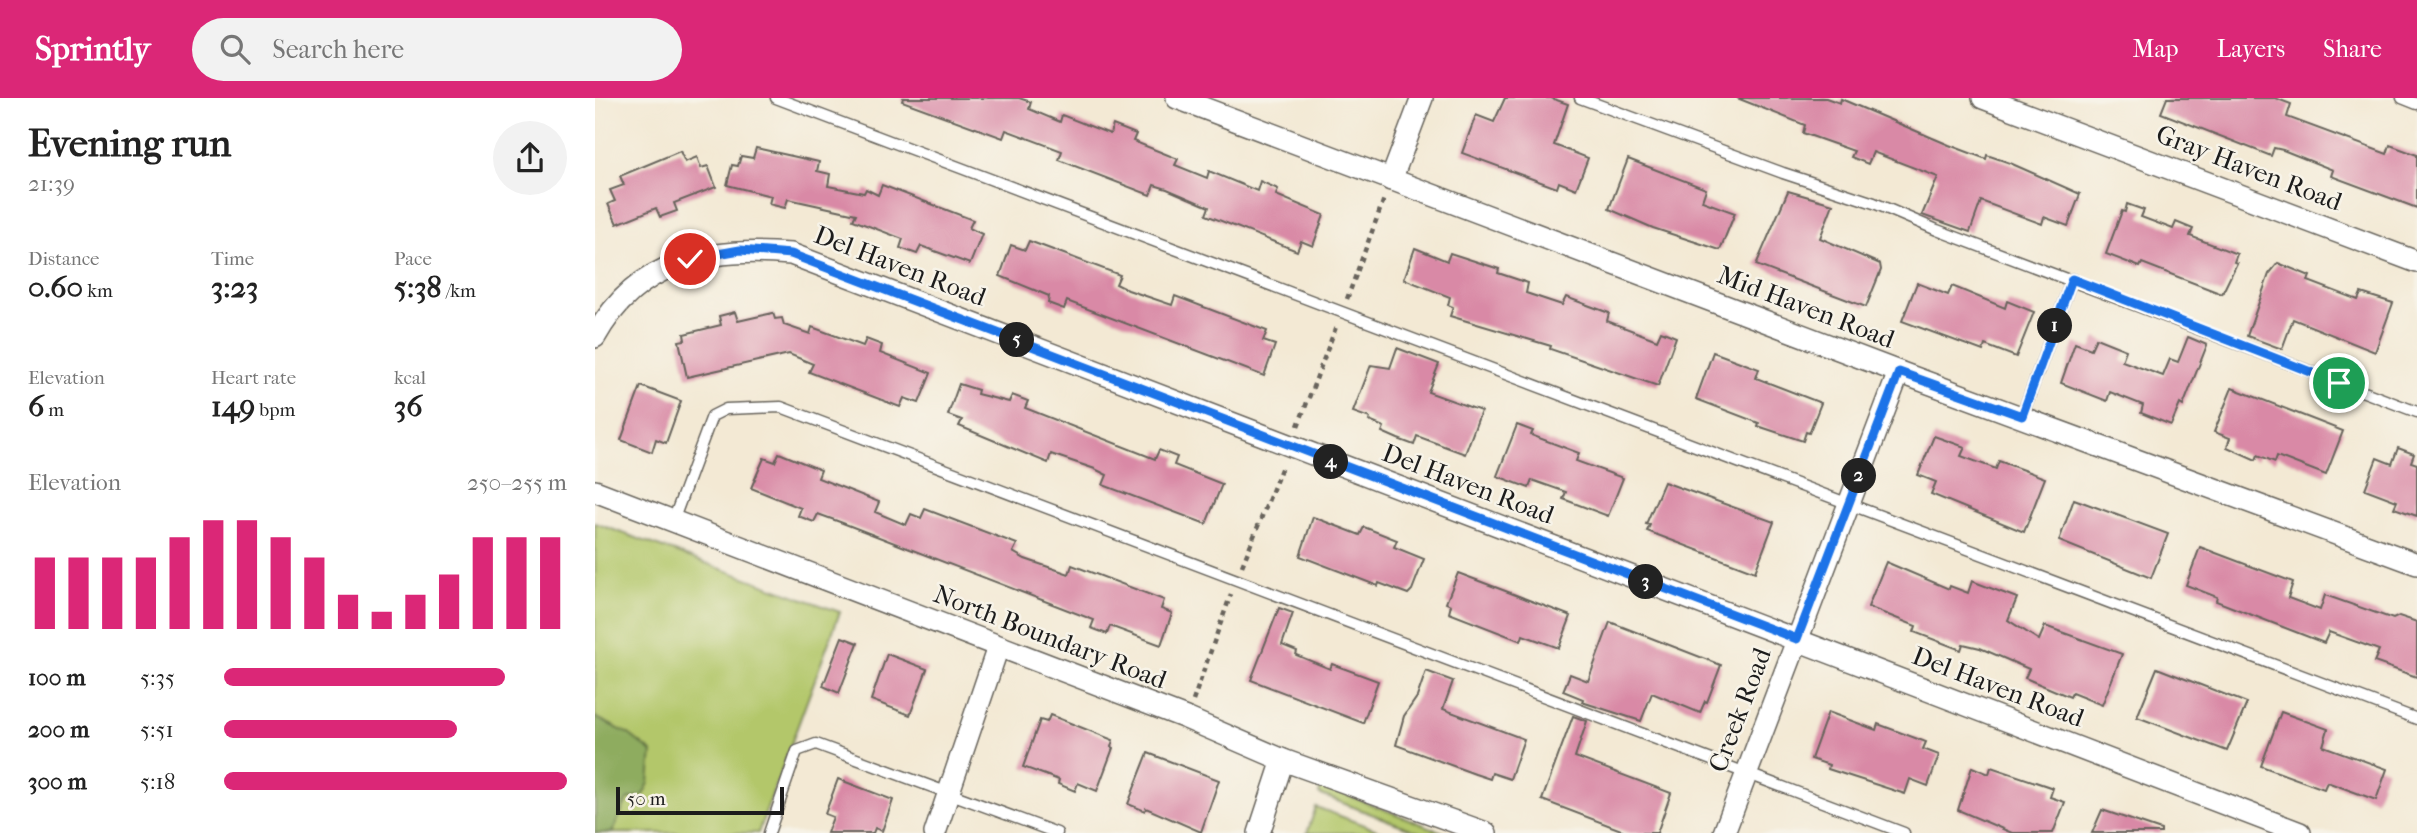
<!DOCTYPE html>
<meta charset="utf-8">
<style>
:root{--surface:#fff;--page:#f2f2f2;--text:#222;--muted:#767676;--accent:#db2777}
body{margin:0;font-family:"IM FELL French Canon",serif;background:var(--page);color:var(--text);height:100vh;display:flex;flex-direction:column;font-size:26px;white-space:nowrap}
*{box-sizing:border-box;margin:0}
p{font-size:23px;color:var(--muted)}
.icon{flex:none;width:38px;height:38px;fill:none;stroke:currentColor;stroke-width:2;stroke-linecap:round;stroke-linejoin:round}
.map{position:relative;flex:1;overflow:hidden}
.drawer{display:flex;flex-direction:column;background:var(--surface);width:595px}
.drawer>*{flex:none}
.scale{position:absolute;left:21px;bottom:18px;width:168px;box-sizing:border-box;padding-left:7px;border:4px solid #1c1c1c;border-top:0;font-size:19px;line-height:24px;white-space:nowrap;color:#1c1c1c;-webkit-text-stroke:5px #f7f3e8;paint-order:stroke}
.pin{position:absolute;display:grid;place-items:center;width:60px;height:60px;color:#fff;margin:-30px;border:4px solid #fff;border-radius:50%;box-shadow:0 2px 7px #0007}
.km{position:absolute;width:35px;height:35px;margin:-18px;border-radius:50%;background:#222;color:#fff;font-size:19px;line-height:35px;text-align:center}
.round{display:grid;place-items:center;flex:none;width:74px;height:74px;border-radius:37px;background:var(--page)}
.headline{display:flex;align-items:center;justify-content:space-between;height:119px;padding:0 28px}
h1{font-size:38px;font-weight:700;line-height:52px}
.metrics{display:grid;grid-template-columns:repeat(3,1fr);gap:10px;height:119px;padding:7px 28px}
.metrics div{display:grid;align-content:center}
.metrics b{font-size:30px;font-weight:700}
.metrics small{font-size:19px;font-weight:400}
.metrics p{font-size:19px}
.chart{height:196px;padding:14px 28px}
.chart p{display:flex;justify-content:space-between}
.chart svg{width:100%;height:126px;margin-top:7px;stroke:var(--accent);stroke-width:6}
ul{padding:0 28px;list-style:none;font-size:23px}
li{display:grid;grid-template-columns:112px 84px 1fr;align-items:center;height:52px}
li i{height:18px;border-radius:9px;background:var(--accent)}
header{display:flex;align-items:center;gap:42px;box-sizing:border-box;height:98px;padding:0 35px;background:var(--accent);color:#fff}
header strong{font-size:33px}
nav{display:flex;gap:38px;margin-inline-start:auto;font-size:24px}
.search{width:490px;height:63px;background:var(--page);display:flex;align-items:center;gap:18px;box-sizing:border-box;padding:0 24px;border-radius:38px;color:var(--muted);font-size:26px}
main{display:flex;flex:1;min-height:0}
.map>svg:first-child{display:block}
</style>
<header>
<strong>Sprintly</strong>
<div class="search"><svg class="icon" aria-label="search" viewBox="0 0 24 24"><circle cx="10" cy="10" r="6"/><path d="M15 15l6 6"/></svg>Search here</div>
<nav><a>Map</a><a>Layers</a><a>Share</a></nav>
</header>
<main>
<section class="drawer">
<div class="headline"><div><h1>Evening run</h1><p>21:39</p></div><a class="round"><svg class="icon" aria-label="share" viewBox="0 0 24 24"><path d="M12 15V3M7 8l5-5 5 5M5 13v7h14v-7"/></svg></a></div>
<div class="metrics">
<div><p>Distance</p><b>0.60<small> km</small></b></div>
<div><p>Time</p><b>3:23</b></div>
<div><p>Pace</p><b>5:38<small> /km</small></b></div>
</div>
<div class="metrics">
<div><p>Elevation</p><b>6<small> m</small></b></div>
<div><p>Heart rate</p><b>149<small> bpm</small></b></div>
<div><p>kcal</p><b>36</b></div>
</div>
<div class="chart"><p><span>Elevation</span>250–255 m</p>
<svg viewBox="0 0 160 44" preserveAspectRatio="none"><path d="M5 44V19M15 44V19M25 44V19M35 44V19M45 44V12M55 44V6M65 44V6M75 44V12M85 44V19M95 44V32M105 44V38M115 44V32M125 44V25M135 44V12M145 44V12M155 44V12"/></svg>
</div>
<ul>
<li><b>100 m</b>5:35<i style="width:82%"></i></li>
<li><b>200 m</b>5:51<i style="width:68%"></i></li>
<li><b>300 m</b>5:18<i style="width:100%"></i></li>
</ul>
</section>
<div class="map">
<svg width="1822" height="735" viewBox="0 0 1822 735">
<rect width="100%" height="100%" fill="#f7f3e8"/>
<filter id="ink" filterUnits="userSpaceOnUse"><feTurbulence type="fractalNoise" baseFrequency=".0143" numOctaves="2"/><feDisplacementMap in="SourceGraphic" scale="14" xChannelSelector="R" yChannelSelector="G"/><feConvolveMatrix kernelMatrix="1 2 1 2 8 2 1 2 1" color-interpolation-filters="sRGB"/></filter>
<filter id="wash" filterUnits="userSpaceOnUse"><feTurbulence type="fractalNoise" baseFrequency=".00686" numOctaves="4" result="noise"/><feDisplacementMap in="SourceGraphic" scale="28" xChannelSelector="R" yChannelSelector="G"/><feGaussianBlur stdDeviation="1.57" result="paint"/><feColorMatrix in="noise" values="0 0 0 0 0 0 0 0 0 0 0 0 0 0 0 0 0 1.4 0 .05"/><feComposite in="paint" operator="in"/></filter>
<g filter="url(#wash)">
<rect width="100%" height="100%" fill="#f3e9d4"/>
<g fill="#b3c76b" stroke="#687244" stroke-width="2">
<path d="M 0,425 L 245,514 L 163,735 L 0,735 Z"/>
<path d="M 726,687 L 850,735 L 826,735 L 724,696 Z"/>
<path d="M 721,709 L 790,735 L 712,735 Z"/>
</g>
<path fill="#8eac5f" stroke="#55643e" stroke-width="2" d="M 0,619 L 34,636 L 57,654 L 54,685 L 48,697 L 32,702 L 17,735 L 0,735 Z"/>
<g id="blocks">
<g fill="#d989a6">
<path d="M 308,0 L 424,0 L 436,4 L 434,11 L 465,24 L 467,17 L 515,36 L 518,27 L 541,36 L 538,43 L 583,61 L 580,67 L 612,80 L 614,73 L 662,93 L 665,83 L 683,91 L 681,97 L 729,117 L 718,148 L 706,143 L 702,153 L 611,117 L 614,109 L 572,91 L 559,87 L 555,97 L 464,62 L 467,53 L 411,32 L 408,40 L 307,3 Z"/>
<path d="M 910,0 L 956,0 L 973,6 L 959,47 L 993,60 L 981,91 L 964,84 L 962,90 L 867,55 L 881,17 L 899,24 Z"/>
<path d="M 1142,0 L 1231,0 L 1245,5 L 1246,1 L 1354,47 L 1391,61 L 1392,57 L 1415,65 L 1485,96 L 1473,128 L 1449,119 L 1447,126 L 1386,103 L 1375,134 L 1327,117 L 1343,79 L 1278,54 L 1273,66 L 1256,59 L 1259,53 L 1208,35 L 1210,27 Z"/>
<path d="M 1572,0 L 1680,0 L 1696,6 L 1692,19 L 1792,56 L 1795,47 L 1822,57 L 1822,110 L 1736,78 L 1738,72 L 1688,52 L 1679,50 L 1676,58 L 1566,15 Z"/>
<path d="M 161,50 L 224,64 L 222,73 L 235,76 L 233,88 L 269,95 L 271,91 L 283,97 L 287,87 L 378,122 L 374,130 L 387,136 L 375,166 L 326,148 L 322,156 L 305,150 L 308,141 L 258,122 L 261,116 L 193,101 L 190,110 L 174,106 L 176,98 L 132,87 L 137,67 L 143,68 L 146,58 L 158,60 Z"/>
<path d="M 85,53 L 90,64 L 102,59 L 106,70 L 113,68 L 121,89 L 79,105 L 82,113 L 65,119 L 61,110 L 22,126 L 13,106 L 20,103 L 15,92 L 29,87 L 25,78 Z"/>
<path d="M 1033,61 L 1111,91 L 1107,103 L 1140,115 L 1125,152 L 1058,130 L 1014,111 Z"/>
<path d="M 1193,93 L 1238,106 L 1225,140 L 1285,166 L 1286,172 L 1271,209 L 1161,167 Z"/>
<path d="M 1532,106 L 1549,112 L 1546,119 L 1578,131 L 1581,124 L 1598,131 L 1595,138 L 1642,156 L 1639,164 L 1642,165 L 1627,196 L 1547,165 L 1545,169 L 1511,156 L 1527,113 L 1530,114 Z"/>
<path d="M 434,143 L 525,177 L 521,186 L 533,192 L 577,207 L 580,198 L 672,233 L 668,243 L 680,247 L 669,278 L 472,203 L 469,211 L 453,205 L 454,198 L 405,178 L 416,147 L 430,152 Z"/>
<path d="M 820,150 L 852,163 L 855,155 L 904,171 L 903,175 L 933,185 L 931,195 L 967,207 L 971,199 L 1014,215 L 1012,223 L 1062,242 L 1066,233 L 1081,239 L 1063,288 L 955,251 L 956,248 L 855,218 L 858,209 L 853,207 L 855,199 L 809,181 Z"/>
<path d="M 1683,165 L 1715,178 L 1713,183 L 1763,202 L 1766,195 L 1798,205 L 1780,254 L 1698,221 L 1687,251 L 1652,238 L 1674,176 Z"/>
<path d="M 1322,185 L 1353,197 L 1357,188 L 1410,210 L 1412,203 L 1439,214 L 1421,259 L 1390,247 L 1388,253 L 1307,223 Z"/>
<path d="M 140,214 L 143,223 L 178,215 L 180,221 L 187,220 L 189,227 L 215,236 L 217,229 L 268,248 L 271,241 L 287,247 L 285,255 L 336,275 L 324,305 L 309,300 L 305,309 L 214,274 L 218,266 L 194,256 L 92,279 L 84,243 L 90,242 L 89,236 L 126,227 L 124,218 Z"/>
<path d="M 1593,239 L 1612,247 L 1588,308 L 1585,306 L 1576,327 L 1546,315 L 1548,307 L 1515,294 L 1512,303 L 1466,285 L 1480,245 L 1496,251 L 1501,240 L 1531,252 L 1527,263 L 1568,278 L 1575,261 L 1583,264 Z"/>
<path d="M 802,250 L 844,266 L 833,294 L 886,313 L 870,356 L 822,338 L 819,347 L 803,341 L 787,334 L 789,329 L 774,323 L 775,320 L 758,314 L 776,267 L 795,270 Z"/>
<path d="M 1118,254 L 1164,271 L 1161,280 L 1226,305 L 1214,335 L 1211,334 L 1208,343 L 1163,328 L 1164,325 L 1101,301 Z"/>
<path d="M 364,286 L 383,292 L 382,296 L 414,304 L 417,297 L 433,303 L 430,310 L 560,361 L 564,352 L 582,359 L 579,367 L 627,386 L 611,426 L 508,387 L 512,377 L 500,371 L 456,356 L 453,365 L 364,328 L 367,322 L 353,317 Z"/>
<path d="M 46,288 L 86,303 L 71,345 L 61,341 L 57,354 L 26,342 Z"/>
<path d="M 1637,290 L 1748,333 L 1731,377 L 1682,358 L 1680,364 L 1663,357 L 1661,362 L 1632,349 L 1635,340 L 1619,334 Z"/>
<path d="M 922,327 L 938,333 L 936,337 L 984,355 L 981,363 L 1028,380 L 1013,418 L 968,401 L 971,394 L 937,382 L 934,390 L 902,378 Z"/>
<path d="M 1339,338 L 1370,349 L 1366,358 L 1401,371 L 1404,363 L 1450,380 L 1429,434 L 1336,396 L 1341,384 L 1323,377 Z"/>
<path d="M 1803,350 L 1819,356 L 1816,364 L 1822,366 L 1822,418 L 1799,410 L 1802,403 L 1770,391 L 1782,360 L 1797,366 Z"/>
<path d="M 184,355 L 226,372 L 223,380 L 284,404 L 280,414 L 311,427 L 316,416 L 326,420 L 330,411 L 422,446 L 418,454 L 430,461 L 474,476 L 477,467 L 569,502 L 566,511 L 577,515 L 566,547 L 515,528 L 512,536 L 496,530 L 499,522 L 245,424 L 223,416 L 219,424 L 203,418 L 206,410 L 156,390 L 169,360 L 180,364 Z"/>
<path d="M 1069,384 L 1179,424 L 1160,474 L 1052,433 L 1055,427 L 1051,426 Z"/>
<path d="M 1479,401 L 1573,436 L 1556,480 L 1464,443 Z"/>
<path d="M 718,419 L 765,437 L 769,429 L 802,442 L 799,449 L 829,461 L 817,492 L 813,496 L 784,485 L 783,488 L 705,458 Z"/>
<path d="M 1605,449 L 1698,484 L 1693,500 L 1725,512 L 1730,497 L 1798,521 L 1804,518 L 1822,524 L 1822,579 L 1779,564 L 1784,552 L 1734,534 L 1729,545 L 1621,503 L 1622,499 L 1591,487 Z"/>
<path d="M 1291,464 L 1354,491 L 1355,488 L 1373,495 L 1377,483 L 1422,500 L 1413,522 L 1444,542 L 1450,528 L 1527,556 L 1507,607 L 1477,595 L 1475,599 L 1430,580 L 1434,571 L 1385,550 L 1368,546 L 1366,552 L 1319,534 L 1321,528 L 1273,509 Z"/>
<path d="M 863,475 L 976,518 L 964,550 L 928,537 L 926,543 L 854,515 L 856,507 L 851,505 Z"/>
<path d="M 684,510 L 698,515 L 687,547 L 702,553 L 701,557 L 735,571 L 737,566 L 783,583 L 768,625 L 656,582 Z"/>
<path d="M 1015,524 L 1126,567 L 1112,604 L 1110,603 L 1105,615 L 1057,595 L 1046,623 L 987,604 L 988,601 L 968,593 L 975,576 L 993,583 Z"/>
<path d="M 247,539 L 263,545 L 244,595 L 228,588 Z"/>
<path d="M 292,556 L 332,571 L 315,617 L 276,602 Z"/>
<path d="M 1562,570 L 1652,605 L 1632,653 L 1542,619 Z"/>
<path d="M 831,573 L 858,583 L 848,611 L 929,641 L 915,681 L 897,675 L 895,681 L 880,676 L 801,647 L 809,618 L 822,599 Z"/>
<path d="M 1233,614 L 1281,632 L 1283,626 L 1331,644 L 1328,651 L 1344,657 L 1333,688 L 1315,681 L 1310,696 L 1233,671 L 1234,667 L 1216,661 Z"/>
<path d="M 1686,614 L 1733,631 L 1728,648 L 1792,671 L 1781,702 L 1732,684 L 1729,691 L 1666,668 Z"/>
<path d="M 455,617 L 518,642 L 516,649 L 518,650 L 502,693 L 483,685 L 480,693 L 463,686 L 464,682 L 428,669 L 445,622 L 452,624 Z"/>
<path d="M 978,618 L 992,623 L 980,659 L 1076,695 L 1062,735 L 1034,735 L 947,702 Z"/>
<path d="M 553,655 L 624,682 L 606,734 L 551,710 L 550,713 L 533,706 Z"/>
<path d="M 1377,669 L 1394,676 L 1396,669 L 1458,690 L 1455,699 L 1470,704 L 1458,735 L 1417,735 L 1363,712 Z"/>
<path d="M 243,681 L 298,702 L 287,733 L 280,730 L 278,735 L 232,735 L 238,719 L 230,716 Z"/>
<path d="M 1507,712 L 1566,732 L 1566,735 L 1497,735 Z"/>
</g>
</g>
</g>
<g filter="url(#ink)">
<use href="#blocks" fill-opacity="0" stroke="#67645c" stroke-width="2"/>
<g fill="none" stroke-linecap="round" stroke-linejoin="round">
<g stroke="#67645c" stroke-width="13">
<g id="service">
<path d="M 181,0 L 1822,621"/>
<path d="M 985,0 L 1188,75 L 1279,105 L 1342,132 L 1822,314"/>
<path d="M 1807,0 L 1822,6"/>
<path d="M 1427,318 L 1477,181"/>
<path d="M 78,423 L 117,318 L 131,311 L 186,309 L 1309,735"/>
<path d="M 174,735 L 202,653 L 221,646 L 462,735"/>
</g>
</g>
<g stroke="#67645c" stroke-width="24">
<g id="minor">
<path d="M 582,0 L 1304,274 L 1822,466"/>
<path d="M 1388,0 L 1822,164"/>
<path d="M 796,82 L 827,0"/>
<path d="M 0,239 C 43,161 114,149 196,156 L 1705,735"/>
<path d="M 0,393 L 591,620 L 688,662 L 891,735"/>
<path d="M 340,735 L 403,549"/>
<path d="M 664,735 L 688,662"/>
<path d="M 1129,735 L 1304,274"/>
</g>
</g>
<g stroke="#67645c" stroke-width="4.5" stroke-dasharray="5 5" stroke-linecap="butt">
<path d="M 752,201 L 789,101"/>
<path d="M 703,328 L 741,229"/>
<path d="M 647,468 L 688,366"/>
<path d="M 598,603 L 636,496"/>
</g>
<use href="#service" stroke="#fff" stroke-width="10"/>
<use href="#minor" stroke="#fff" stroke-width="21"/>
</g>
</g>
<g fill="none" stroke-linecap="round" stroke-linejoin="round" filter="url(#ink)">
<g stroke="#fff" stroke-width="14">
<path id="route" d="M 95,161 L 145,152 L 196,156 L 1202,541 L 1304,274 L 1427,318 L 1477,181 L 1744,285"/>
</g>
<use href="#route" stroke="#1a73e8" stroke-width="9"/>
</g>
<g text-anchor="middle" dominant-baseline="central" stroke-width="5" stroke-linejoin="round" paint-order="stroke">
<g font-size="26" fill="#1c1c1c" stroke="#f7f3e8">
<text transform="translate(1654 70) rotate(21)">Gray Haven Road</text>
<text transform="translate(305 168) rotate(21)">Del Haven Road</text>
<text transform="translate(1211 209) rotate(21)">Mid Haven Road</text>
<text transform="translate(873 386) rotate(21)">Del Haven Road</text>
<text transform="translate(455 539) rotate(21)">North Boundary Road</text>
<text transform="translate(1403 589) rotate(21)">Del Haven Road</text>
<text transform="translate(1145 612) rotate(-69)">Creek Road</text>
</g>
</g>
</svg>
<div class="scale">50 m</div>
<div class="pin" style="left:1744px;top:285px;background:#1e9e55"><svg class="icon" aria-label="arrive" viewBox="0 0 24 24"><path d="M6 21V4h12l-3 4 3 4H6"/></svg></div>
<div class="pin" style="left:95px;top:161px;background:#d93025"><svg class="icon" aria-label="check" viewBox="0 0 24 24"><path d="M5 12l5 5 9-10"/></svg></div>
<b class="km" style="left:1460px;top:228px">1</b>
<b class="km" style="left:1264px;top:378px">2</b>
<b class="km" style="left:1051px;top:484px">3</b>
<b class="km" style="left:736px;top:364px">4</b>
<b class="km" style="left:422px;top:242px">5</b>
</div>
</main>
